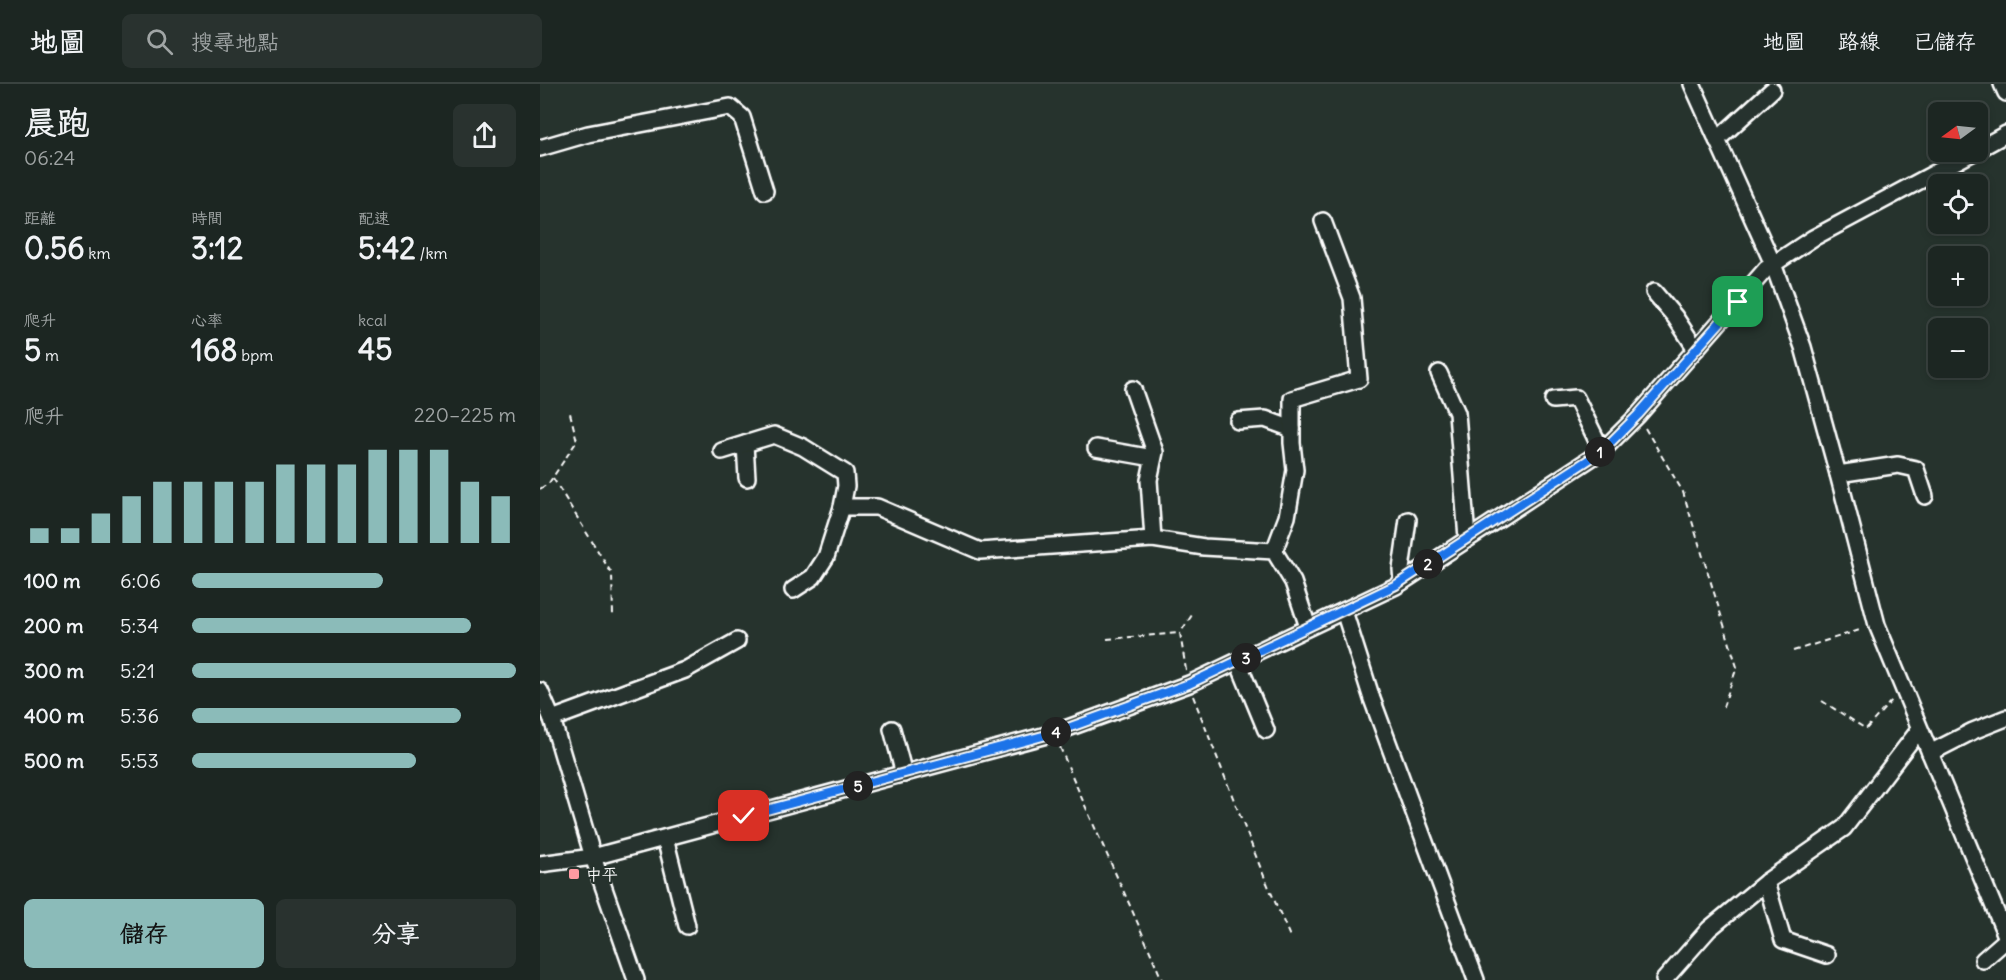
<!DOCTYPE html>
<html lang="zh-TW">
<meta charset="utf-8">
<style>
:root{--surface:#1c2622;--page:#29322f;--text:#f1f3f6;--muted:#a0a5a5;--line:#3a4340;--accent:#8bbbb9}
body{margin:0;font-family:Delius,"LXGW WenKai TC",sans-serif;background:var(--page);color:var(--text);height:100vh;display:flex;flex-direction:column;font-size:22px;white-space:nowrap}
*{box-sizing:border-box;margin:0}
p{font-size:20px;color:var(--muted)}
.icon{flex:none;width:33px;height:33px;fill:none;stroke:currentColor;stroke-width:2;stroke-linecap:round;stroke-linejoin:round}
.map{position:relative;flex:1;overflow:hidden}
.drawer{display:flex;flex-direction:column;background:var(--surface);width:540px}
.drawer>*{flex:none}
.needle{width:39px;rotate:255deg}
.controls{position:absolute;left:1388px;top:18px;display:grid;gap:12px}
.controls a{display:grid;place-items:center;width:60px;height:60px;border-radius:9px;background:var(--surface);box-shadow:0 3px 9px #0003,0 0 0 2px var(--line);font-size:30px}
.pin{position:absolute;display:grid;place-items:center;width:51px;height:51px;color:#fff;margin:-26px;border-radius:12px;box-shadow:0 3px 9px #0006}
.km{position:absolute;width:30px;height:30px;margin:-15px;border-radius:50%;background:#222;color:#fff;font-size:16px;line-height:30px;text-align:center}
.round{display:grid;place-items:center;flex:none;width:63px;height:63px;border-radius:9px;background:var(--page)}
.overview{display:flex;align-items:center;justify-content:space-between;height:102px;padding:0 24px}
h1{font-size:33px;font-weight:800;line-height:45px}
.figures{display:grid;grid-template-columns:repeat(3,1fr);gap:9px;height:102px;padding:6px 24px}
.figures div{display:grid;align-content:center}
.figures b{font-size:30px;font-weight:800}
.figures small{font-size:16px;font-weight:400}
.figures p{font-size:16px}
.chart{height:168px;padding:12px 24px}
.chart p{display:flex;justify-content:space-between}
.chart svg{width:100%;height:108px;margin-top:6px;stroke:var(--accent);stroke-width:6}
.cta{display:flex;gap:12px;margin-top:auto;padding:12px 24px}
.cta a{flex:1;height:69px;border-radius:9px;background:var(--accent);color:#111;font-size:24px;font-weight:800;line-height:69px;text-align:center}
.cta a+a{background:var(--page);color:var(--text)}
ul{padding:0 24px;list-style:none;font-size:20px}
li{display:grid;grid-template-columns:96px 72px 1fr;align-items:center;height:45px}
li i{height:15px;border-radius:8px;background:var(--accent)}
header{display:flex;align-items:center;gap:36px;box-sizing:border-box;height:84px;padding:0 30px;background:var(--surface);border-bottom:2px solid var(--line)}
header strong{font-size:28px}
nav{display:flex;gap:33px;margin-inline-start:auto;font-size:21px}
.search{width:420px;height:54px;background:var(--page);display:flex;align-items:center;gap:15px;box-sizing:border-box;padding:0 21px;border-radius:9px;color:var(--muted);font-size:22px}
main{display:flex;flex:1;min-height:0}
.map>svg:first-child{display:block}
</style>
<header>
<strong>地圖</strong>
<div class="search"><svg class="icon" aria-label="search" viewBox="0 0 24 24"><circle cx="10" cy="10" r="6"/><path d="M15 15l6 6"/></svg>搜尋地點</div>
<nav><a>地圖</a><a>路線</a><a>已儲存</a></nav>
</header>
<main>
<section class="drawer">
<div class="overview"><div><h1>晨跑</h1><p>06:24</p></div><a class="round"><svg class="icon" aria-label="share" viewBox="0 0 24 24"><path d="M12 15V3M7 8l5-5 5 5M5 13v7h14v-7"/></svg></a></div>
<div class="figures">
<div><p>距離</p><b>0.56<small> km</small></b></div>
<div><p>時間</p><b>3:12</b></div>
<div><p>配速</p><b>5:42<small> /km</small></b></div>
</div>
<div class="figures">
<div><p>爬升</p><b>5<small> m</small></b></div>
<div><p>心率</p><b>168<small> bpm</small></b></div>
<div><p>kcal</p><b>45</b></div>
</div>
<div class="chart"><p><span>爬升</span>220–225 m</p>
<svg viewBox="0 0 160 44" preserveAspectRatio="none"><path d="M5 44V38M15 44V38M25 44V32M35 44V25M45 44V19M55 44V19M65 44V19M75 44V19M85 44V12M95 44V12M105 44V12M115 44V6M125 44V6M135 44V6M145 44V19M155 44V25"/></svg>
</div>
<ul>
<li><b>100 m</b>6:06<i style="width:59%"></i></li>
<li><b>200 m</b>5:34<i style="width:86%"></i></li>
<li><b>300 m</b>5:21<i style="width:100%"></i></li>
<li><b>400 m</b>5:36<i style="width:83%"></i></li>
<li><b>500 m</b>5:53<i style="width:69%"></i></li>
</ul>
<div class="cta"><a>儲存</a><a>分享</a></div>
</section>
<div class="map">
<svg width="1466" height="896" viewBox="0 0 1466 896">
<rect width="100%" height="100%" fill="#26332d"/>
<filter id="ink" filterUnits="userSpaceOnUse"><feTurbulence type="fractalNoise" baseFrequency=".0167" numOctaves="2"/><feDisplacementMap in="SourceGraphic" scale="12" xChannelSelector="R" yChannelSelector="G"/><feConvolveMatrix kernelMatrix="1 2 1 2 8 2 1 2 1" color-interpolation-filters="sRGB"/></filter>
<g filter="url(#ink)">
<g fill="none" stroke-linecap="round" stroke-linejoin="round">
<g stroke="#fff" stroke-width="20">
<g id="minor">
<path d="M 1152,0 L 1233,180 L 1263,263 L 1298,390 L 1337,541 L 1466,852"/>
<path d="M 1462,0 L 1466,9"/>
<path d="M 1177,56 L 1232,6"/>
<path d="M 0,64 L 48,50 L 190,23 L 202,33 L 225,107"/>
<path d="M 1437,66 L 1466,50"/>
<path d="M 1114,208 L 1135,233 L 1156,265"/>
<path d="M 899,289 L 917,329 L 927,454"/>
<path d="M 593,305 L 615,368 L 609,396 L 613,455"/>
<path d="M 1013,316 L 1036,314 L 1062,367"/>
<path d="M 698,337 L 725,335 L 752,345"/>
<path d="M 205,360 L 207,394"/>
<path d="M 556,364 L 613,374"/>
<path d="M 182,367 L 234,351 L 263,363 L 305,389 L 306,402 L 302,423 L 337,423 L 440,467 L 613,455 L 664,463 L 734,467 L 753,498 L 768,543"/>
<path d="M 1298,390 L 1358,381 L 1376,385 L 1385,412"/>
<path d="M 734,467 L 747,433 L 755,386 L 752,359 L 752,315 L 819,295 L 812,214 L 783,137"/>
<path d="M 862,498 L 861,485 L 868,436"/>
<path d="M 253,506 L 273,493 L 286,473 L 302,423"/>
<path d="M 804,527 L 832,615 L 936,896"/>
<path d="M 698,578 L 726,646"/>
<path d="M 0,607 L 12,635 L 53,773 L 96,896"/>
<path d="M 12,635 L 145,586 L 197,557"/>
<path d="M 352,645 L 364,690"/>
<path d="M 1390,669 L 1433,647 L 1466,634"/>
<path d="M 125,754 L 147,842"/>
<path d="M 0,780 L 53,773 L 514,649 L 649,600 L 856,502 L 1062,367 L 1098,331 L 1226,185 L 1273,154 L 1434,68"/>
<path d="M 1226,798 L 1243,856 L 1287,871"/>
<path d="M 1443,876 L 1466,856"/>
<path d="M 1124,896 L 1169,845 L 1226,798 L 1304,744 L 1379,646"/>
</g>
</g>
<g stroke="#fff" stroke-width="2" stroke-dasharray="6 4.5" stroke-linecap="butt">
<path d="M 1105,344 L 1143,408 L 1197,583 L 1183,623"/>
<path d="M 13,394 L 72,490 L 73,532"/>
<path d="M 0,405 L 9,399 L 37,357 L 30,329"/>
<path d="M 567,555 L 639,549"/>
<path d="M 1253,567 L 1323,545"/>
<path d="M 646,586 L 640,549 L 654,528"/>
<path d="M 653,612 L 721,785 L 751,855"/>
<path d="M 1282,617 L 1326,645 L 1352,616"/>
<path d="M 520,663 C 552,741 590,818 622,896"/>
</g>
<use href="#minor" stroke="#26332d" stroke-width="15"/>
</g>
</g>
<g fill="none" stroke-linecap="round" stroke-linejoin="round" filter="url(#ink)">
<g stroke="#fff" stroke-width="12">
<path id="route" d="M 204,732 L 514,649 L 649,600 L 856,501 L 1062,367 L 1098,331 L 1198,218"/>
</g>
<use href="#route" stroke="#1a73e8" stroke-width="8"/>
</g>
<rect fill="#ff9aa2" stroke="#26332d" stroke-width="2" x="28" y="784" width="12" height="12" rx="3"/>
<g text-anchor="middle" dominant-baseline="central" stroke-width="4.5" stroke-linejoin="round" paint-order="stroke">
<g font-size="16" fill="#fff" stroke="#26332d" text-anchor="start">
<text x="46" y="790">中平</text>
</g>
</g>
</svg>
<div class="controls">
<a><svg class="needle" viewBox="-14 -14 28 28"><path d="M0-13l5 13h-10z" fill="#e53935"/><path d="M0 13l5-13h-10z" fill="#a0a5a5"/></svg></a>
<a><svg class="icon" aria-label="locate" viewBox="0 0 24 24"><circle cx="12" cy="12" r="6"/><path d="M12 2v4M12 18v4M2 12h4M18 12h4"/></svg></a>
<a>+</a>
<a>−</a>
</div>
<div class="pin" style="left:1198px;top:218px;background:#1e9e55"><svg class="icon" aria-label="arrive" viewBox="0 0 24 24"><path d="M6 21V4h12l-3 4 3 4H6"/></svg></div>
<div class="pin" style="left:204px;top:732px;background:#d93025"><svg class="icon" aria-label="check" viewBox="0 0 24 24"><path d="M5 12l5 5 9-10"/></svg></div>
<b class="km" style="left:1060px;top:368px">1</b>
<b class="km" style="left:888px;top:480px">2</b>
<b class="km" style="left:706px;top:574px">3</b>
<b class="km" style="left:516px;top:648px">4</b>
<b class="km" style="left:318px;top:702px">5</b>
</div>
</main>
